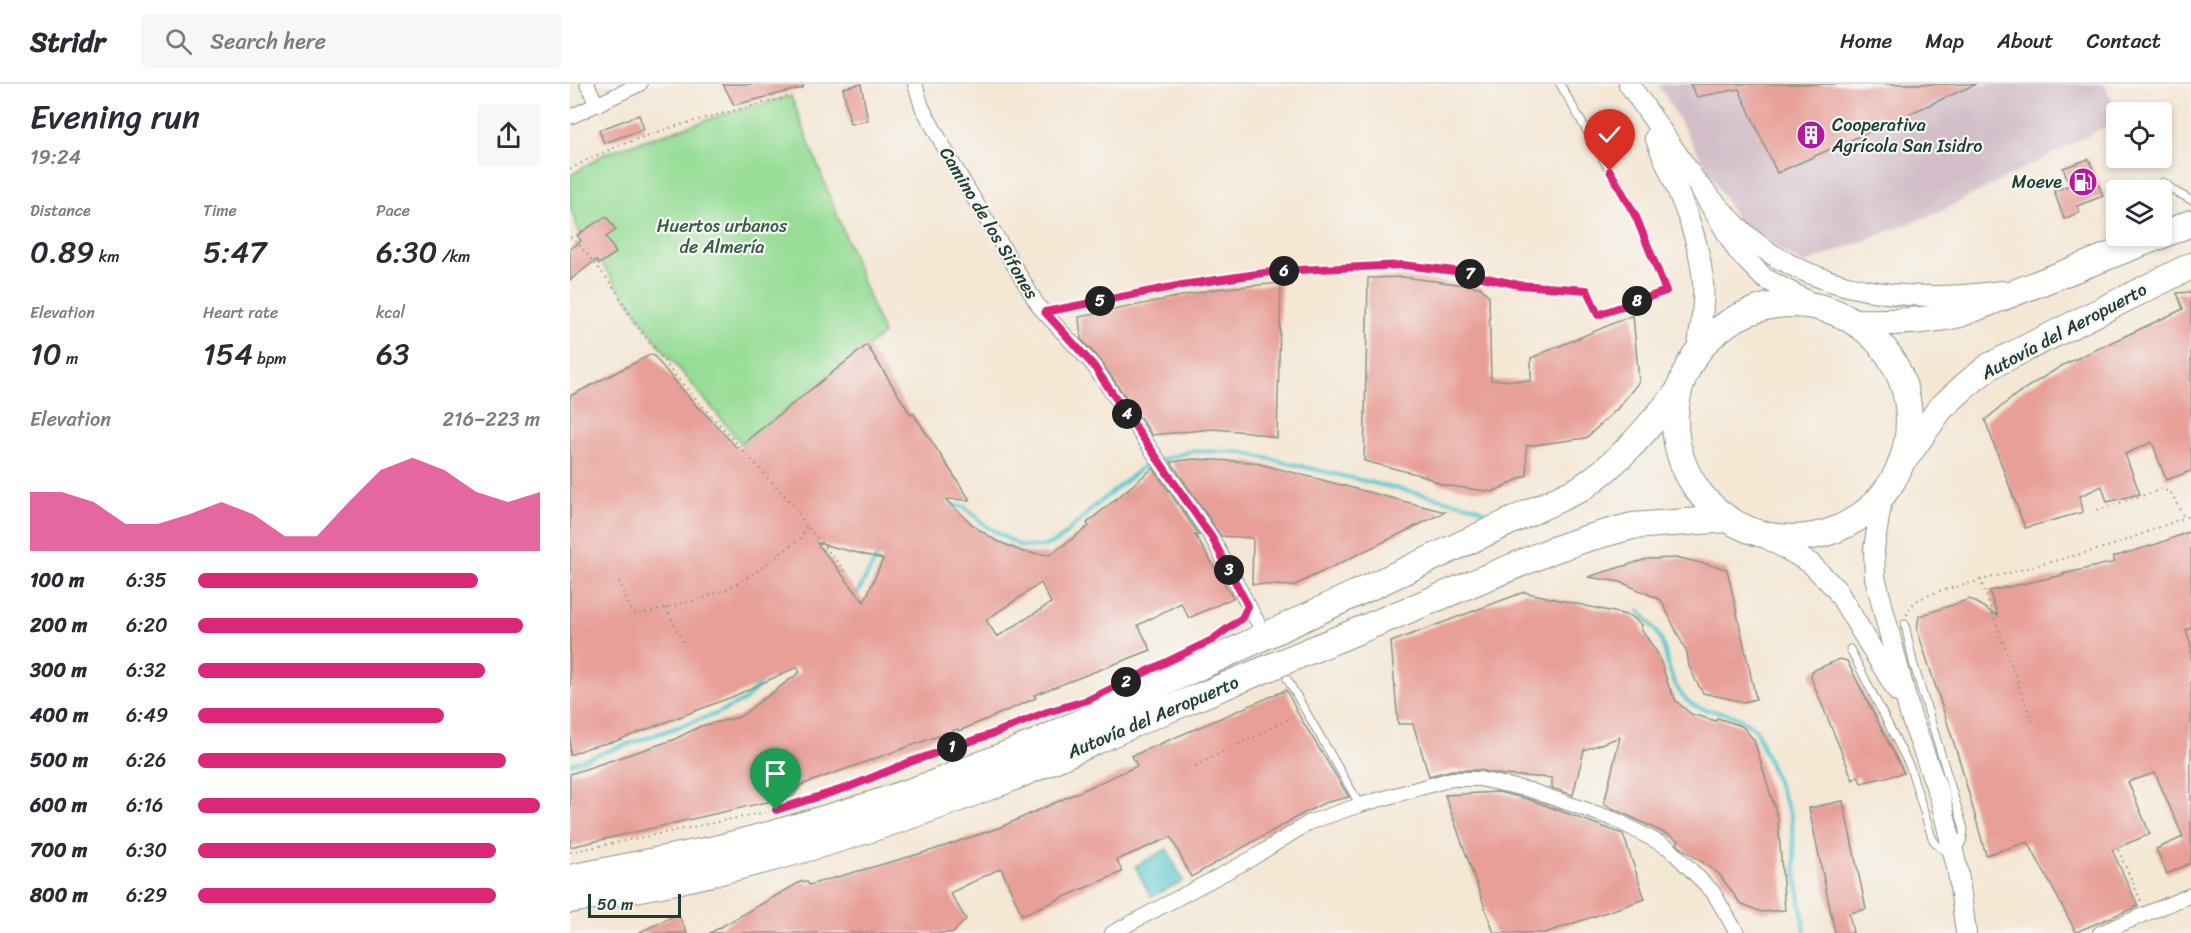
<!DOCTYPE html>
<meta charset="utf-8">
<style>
:root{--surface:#fff;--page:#f7f7f7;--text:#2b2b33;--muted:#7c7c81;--line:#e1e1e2;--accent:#db2777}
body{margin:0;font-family:Sriracha,sans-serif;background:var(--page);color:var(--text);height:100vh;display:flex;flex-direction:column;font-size:22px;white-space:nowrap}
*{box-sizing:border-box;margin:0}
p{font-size:20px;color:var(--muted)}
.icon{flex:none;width:33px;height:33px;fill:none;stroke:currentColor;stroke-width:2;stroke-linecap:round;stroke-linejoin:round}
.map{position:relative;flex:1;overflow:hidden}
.panel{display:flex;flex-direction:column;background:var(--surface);width:570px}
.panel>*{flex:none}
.fabs{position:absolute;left:1536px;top:18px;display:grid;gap:12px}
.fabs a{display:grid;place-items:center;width:66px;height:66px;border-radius:6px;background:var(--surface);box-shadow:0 3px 9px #0003;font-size:30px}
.scale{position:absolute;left:18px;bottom:15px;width:93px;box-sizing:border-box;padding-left:6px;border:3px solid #1f3d34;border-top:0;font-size:16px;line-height:21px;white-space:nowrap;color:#1f3d34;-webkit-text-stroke:4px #f6f6f2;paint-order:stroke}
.pin{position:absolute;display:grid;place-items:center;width:51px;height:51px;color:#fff;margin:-62px -26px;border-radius:50% 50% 50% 0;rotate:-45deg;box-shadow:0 0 6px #0007}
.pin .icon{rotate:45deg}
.km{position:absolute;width:30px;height:30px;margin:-15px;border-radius:50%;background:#222;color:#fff;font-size:16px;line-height:30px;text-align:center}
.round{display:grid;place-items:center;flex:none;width:63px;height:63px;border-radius:6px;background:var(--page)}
.head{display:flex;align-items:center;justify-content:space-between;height:102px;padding:0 30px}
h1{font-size:33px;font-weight:600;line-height:45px}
.figures{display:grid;grid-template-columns:repeat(3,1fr);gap:9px;height:102px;padding:6px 30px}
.figures div{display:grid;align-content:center}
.figures b{font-size:30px;font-weight:600}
.figures small{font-size:16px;font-weight:400}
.figures p{font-size:16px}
.chart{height:168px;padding:12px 30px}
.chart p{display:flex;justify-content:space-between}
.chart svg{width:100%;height:108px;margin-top:6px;fill:var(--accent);opacity:.7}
ul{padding:0 30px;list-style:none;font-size:20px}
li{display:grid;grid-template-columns:96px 72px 1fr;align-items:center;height:45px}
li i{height:15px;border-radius:8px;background:var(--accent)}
header{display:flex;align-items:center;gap:36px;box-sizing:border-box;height:84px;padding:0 30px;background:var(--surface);border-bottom:2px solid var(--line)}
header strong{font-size:28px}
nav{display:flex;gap:33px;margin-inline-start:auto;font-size:21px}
.search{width:420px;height:54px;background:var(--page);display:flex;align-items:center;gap:15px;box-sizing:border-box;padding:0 21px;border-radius:6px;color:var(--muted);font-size:22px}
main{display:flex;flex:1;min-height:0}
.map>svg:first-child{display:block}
</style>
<header>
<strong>Stridr</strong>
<div class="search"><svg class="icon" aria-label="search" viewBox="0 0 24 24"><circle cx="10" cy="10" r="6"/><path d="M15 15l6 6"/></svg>Search here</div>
<nav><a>Home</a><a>Map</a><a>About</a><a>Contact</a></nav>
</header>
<main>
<section class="panel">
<div class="head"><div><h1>Evening run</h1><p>19:24</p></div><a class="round"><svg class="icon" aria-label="share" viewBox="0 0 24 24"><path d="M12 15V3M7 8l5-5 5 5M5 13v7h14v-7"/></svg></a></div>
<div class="figures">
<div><p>Distance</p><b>0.89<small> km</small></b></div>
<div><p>Time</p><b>5:47</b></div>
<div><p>Pace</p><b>6:30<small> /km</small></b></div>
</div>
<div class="figures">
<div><p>Elevation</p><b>10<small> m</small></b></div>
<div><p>Heart rate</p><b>154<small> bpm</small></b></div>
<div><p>kcal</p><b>63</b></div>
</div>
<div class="chart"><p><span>Elevation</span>216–223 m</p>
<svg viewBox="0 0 160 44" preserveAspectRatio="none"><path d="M0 44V20L10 20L20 24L30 33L40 33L50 29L60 24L70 29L80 38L90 38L100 24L110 11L120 6L130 11L140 20L150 24L160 20V44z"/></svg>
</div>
<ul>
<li><b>100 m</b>6:35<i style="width:82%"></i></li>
<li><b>200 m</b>6:20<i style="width:95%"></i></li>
<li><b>300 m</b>6:32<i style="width:84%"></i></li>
<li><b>400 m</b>6:49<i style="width:72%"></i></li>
<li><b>500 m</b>6:26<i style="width:90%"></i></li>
<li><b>600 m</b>6:16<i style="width:100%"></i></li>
<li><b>700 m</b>6:30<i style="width:87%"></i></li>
<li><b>800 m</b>6:29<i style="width:87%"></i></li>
</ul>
</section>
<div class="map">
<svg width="1621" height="849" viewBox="0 0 1621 849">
<rect width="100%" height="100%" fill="#f6f6f2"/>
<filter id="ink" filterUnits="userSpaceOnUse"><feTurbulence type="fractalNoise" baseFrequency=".0167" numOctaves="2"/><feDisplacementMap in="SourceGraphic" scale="12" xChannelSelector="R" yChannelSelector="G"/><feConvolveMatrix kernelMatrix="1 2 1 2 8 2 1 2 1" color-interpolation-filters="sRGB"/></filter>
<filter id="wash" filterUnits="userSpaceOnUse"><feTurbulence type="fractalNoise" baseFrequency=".008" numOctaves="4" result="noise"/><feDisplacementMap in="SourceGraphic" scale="24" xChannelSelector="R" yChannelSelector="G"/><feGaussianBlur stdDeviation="1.35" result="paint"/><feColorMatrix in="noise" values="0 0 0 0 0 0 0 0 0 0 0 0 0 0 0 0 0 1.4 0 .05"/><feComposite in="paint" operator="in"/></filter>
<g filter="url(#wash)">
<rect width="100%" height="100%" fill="#f4e7d4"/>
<path fill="#d2bdc8" d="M 1088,0 L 1534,0 L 1548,28 L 1546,37 L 1369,128 L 1233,180 L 1170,141 Z"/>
<path fill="#97dd96" stroke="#5b8d65" stroke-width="1.5" d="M 221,12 L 313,250 L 172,360 L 91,263 L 9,148 L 0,123 L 0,92 L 36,69 L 152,31 Z"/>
<path fill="#5bc9cf" stroke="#3d8382" stroke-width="1.5" d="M 597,765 L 613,797 L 581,813 L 565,782 Z"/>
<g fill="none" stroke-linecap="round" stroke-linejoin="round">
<g stroke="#5bc9cf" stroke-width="4">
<path d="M 591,376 L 623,367 L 670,368 L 906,423 L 915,428"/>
<path d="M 377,421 L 395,423 L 416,442 L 450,462 L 471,463 L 488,457 L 525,422 L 575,381 L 584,378"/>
<path d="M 286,512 L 308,471"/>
<path d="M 1069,526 C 1078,536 1085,544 1091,556 C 1098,574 1099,596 1113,612 C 1126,628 1141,625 1158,630 C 1169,633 1178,639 1186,646 L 1221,732 L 1226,790 L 1235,849"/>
<path d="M 0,680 L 146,630 L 175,616 L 193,597"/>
</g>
</g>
<g id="blocks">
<g fill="#e79f97" fill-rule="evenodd">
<path d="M 153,0 L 233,0 L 233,4 L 164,21 Z"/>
<path d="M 291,0 L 298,37 L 280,40 L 273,4 Z"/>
<path d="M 1120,0 L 1406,0 L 1207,89 L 1169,5 L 1127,13 Z"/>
<path d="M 69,31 L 74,45 L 34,59 L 29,46 Z"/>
<path d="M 1519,75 L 1533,112 L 1507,122 L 1510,128 L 1494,135 L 1484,107 L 1500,101 L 1493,84 Z"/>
<path d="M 36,132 L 46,146 L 36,153 L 46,169 L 29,180 L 26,176 L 0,196 L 0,165 L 11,157 L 7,151 Z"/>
<path d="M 833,193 L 910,203 L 919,212 L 921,296 L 961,297 L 961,274 L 1063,231 L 1069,298 L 1047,325 L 1016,354 L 956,362 L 957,391 L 923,408 L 873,401 L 854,392 L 794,377 L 798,194 Z"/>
<path d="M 711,199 L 707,354 L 680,348 L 643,345 L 582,351 L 530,276 L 511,255 L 509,233 L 646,205 Z"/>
<path d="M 1621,208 L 1621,387 L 1596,396 L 1582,358 L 1555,370 L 1570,410 L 1537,418 L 1532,402 L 1510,412 L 1513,428 L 1455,444 L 1415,336 L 1448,309 L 1493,281 L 1613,225 L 1607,209 Z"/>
<path d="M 297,261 L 341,331 L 343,329 L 400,416 L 375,415 L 405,443 L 425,456 L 453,468 L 480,471 L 519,442 L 517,439 L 583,384 L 629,451 L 625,451 L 663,514 L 619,534 L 611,519 L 568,541 L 581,566 L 464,611 L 466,614 L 389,647 L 388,645 L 231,701 L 223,712 L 0,763 L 0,690 L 103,656 L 131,642 L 169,633 L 230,588 L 227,583 L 162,613 L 46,657 L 20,663 L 0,671 L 0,312 L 82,270 L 129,325 L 130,324 L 167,364 ZM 247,459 L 313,475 L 294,518 ZM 471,499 L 481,519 L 427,553 L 416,536 Z"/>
<path d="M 624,375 L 682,378 L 875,428 L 723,502 L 682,500 L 683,454 L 651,452 L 601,378 Z"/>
<path d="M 1621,447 L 1621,544 L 1616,546 L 1621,561 L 1621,779 L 1597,790 L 1586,765 L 1613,753 L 1585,689 L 1558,698 L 1580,750 L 1542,766 L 1568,822 L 1506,848 L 1458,758 L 1416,771 L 1390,678 L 1347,545 L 1349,532 L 1400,515 L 1428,532 L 1419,507 L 1494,491 L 1493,490 L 1545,478 L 1543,473 L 1587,460 Z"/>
<path d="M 1110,474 L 1157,485 L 1186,615 L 1174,618 L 1133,609 L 1126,597 L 1119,582 L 1117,569 L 1091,516 L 1051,498 L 1018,493 L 1077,475 Z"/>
<path d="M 954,508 L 1061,532 L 1072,541 L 1071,545 L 1088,570 L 1099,603 L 1106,617 L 1121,630 L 1146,637 L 1147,634 L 1172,642 L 1184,656 L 1208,735 L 1215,826 L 1191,828 L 1170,819 L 1149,790 L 1109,762 L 1107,760 L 1109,756 L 1034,720 L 1050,653 L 1014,666 L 1003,711 L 982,704 L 982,694 L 934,691 L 909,686 L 882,686 L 859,692 L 843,640 L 828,640 L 821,558 Z"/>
<path d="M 1270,575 L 1277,577 L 1334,689 L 1291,699 L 1288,692 L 1283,696 L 1241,594 L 1242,587 Z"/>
<path d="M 716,606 L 731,635 L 779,713 L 754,719 L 725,734 L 621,793 L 601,753 L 547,776 L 552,788 L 452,831 L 431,784 L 380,809 L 396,835 L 383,849 L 140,849 L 232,797 L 237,798 L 239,801 L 363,766 L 431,743 L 567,682 L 562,672 Z"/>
<path d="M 928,708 L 958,715 L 1053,750 L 1075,815 L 975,849 L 924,849 L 875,711 Z"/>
<path d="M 1273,717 L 1296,825 L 1279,829 L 1283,849 L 1265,849 L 1239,724 Z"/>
<path d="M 108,830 L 117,849 L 68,849 Z"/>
</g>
</g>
</g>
<g filter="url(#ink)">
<use href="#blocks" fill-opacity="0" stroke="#8a9284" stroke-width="1.5"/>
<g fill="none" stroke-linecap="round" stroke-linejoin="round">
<g stroke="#8a9284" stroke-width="9">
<g id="lane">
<path d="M 1593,98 L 1606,108 L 1621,116"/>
<path d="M 1592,118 L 1593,98"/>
<path d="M 475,228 L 612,201 L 708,187 L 833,181 L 885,187 L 949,201 L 1017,206 L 1028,231 L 1096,207 L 1066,133 L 990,0"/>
<path d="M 642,556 L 672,534 L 678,522"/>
<path d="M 1280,565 L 1340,683 L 1362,754 C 1368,763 1373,768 1384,769 L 1392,758 L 1394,745 L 1343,578 L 1335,540"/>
<path d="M 717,595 L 790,721"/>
</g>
</g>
<g stroke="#8a9284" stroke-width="16">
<g id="street">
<path d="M 17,0 L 27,21"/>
<path d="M 345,0 L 352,23 L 386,85 L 469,223 L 523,281 L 642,454 L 687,537"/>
<path d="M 0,33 L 70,0"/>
<path d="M 542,849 L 681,775 L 740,738 L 790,721 L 882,695 L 909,695 L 960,706 L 1046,736 L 1099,764 L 1143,808 L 1167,849"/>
<path d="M 1530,849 L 1621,811"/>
</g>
</g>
<g stroke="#8a9284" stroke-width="22">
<g id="secondary">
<path d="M 1059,0 L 1127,99 L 1168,167 L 1194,194 L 1249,223"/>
<path d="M 1085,53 C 1104,100 1129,147 1133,198 C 1135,222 1130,245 1127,268"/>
<path d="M 1127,99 C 1150,124 1172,151 1200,169 C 1269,213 1354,218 1432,207"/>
<path d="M 1312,413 L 1304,465 L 1305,493 L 1340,630 L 1370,713 L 1388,788 L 1396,849"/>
<path d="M 1189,450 L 1240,479 L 1266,505 L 1328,608"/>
</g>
</g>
<g stroke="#8a9284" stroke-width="28">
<g id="highway">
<path d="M 1592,151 L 1621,139"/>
<circle cx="1222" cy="337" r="117"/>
<path d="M 1284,238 C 1321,239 1354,238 1390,230 L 1590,152"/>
<path d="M 1337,372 L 1370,325 L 1396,301 L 1420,282 L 1621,182"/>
<path d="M 0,794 L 145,765 L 206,749 L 301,721 L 365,699 L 470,657 L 1010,405 C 1052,376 1075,347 1107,309"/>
<path d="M 0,816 C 143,795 281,756 416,704 C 470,684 522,658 575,635 C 711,578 847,523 983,466 L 1015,455 L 1062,442 L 1158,435"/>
</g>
</g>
<g stroke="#8a9284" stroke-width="2" stroke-dasharray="1.5 4.5" stroke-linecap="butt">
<path d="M 0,85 C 68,47 146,32 221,12"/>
<path d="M 0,153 L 7,158 L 42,201 L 67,242 L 107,294 L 222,420 L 237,442 L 275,487"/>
<path d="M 1527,426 L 1593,405 L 1602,410 L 1614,434"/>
<path d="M 1410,495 L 1462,637"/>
<path d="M 49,497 L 62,528 L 68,531 L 130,515 L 158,505 L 186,488 L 231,454 L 237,442"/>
<path d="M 96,524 L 115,562"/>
<path d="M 1337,531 C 1340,516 1357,512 1370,507 L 1541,462 L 1621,431"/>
<path d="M 625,682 L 727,631"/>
<path d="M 1548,766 L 1572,819"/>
<path d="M 0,768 L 206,726 L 279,703 L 340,678 L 498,622"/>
</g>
<use href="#lane" stroke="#fff" stroke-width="7"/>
<use href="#street" stroke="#fff" stroke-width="14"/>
<use href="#secondary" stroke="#fff" stroke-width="20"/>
<use href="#highway" stroke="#fff" stroke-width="26"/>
</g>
</g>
<g fill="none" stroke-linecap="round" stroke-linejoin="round" filter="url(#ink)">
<g stroke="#fff" stroke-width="12">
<path id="route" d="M 206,726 L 279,703 L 340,678 L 425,649 L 477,628 L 518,616 L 642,556 L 672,534 L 678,522 L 642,454 L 523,281 L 475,228 L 612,201 L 708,187 L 833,181 L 885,187 L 949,201 L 1017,206 L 1028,231 L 1096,207 L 1066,133 L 1040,87"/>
</g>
<use href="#route" stroke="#db2777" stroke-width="8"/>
</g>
<defs>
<g id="building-disc" transform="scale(1.5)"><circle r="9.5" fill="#b5179e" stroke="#f6f6f2"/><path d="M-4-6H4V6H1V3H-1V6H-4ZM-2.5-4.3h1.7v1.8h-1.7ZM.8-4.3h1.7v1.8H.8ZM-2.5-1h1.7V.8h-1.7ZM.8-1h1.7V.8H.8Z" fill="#fff"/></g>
<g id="fuel-disc" transform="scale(1.5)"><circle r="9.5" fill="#b5179e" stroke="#f6f6f2"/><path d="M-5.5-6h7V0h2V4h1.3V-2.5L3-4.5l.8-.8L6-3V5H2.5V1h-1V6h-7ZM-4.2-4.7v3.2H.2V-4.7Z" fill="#fff"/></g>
</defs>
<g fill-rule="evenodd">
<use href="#building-disc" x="1241" y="51"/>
<use href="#fuel-disc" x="1513" y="98"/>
</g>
<g text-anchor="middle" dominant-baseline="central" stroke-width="4.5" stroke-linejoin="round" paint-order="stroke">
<g font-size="18" fill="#1f3d34" stroke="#f6f6f2" text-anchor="start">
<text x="1262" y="41">Cooperativa<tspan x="1262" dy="21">Agrícola San Isidro</tspan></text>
<text x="1492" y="98" text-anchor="end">Moeve</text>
</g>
<g font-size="18" fill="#1f3d34" stroke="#f6f6f2">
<text transform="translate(419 139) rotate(59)">Camino de los Sifones</text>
<text transform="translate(1494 247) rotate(-28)">Autovía del Aeropuerto</text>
<text transform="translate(583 633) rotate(-23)">Autovía del Aeropuerto</text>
</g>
<g font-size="18" fill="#375d48" stroke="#f6f6f2">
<text x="152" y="142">Huertos urbanos<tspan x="152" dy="21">de Almería</tspan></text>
</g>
</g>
</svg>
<div class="fabs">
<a><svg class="icon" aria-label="locate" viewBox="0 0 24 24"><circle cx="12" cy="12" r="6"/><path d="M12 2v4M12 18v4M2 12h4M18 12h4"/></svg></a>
<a><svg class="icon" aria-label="layers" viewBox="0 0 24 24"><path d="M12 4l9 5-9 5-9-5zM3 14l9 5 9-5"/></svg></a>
</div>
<div class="scale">50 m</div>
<div class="pin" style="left:206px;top:726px;background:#1e9e55"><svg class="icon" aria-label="arrive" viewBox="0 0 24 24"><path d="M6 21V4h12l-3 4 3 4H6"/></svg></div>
<div class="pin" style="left:1040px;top:87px;background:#d93025"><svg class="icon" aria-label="check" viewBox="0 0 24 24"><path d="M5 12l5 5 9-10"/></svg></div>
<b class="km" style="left:382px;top:663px">1</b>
<b class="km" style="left:556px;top:598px">2</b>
<b class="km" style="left:659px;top:486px">3</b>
<b class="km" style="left:557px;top:330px">4</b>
<b class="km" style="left:530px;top:217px">5</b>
<b class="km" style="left:714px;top:187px">6</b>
<b class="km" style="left:900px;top:190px">7</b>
<b class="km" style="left:1067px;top:217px">8</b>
</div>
</main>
